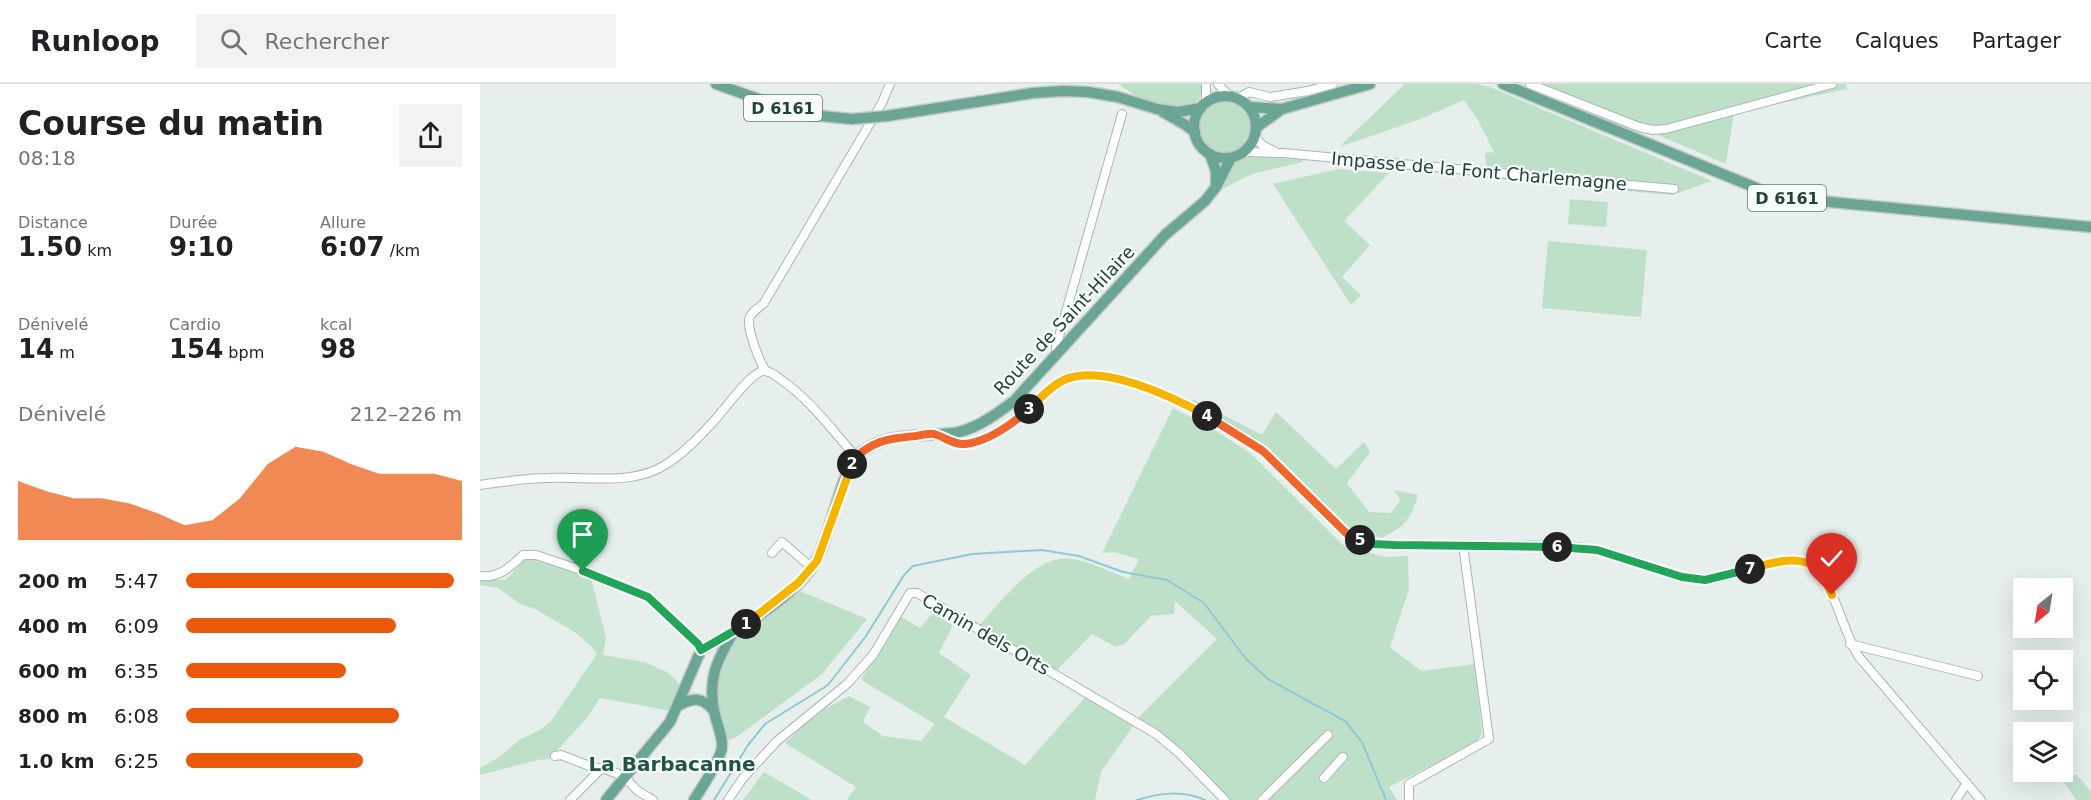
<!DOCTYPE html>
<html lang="fr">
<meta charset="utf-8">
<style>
:root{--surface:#fff;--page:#f2f2f2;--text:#202124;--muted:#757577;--line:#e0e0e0;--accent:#ea580c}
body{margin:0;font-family:"DejaVu Sans",sans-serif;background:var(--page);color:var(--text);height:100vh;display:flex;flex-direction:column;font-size:22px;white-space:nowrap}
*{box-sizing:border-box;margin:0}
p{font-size:20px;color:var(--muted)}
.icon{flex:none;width:33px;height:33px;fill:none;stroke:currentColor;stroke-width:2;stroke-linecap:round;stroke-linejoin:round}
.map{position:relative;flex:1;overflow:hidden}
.sheet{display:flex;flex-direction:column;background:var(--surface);width:480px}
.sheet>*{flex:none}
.needle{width:39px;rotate:210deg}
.fabs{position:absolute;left:1533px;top:494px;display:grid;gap:12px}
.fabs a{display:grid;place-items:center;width:60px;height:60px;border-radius:0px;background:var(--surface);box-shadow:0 6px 24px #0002;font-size:30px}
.pin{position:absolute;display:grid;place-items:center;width:51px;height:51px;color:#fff;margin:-62px -26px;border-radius:50% 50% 50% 0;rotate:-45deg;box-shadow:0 0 6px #0007}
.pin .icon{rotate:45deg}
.km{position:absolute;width:30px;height:30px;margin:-15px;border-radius:50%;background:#222;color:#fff;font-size:16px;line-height:30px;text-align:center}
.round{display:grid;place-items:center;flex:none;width:63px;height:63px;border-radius:0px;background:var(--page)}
.head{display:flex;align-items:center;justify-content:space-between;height:102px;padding:0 18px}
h1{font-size:33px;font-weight:700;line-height:45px}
.stats{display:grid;grid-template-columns:repeat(3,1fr);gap:9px;height:102px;padding:6px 18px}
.stats div{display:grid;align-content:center}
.stats b{font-size:26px;font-weight:700}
.stats small{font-size:16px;font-weight:400}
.stats p{font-size:16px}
.chart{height:168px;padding:12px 18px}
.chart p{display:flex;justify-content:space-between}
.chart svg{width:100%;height:108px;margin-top:6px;fill:var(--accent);opacity:.7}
ul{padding:0 18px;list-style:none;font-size:20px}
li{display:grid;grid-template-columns:96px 72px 1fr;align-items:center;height:45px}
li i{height:15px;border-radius:8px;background:var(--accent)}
header{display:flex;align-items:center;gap:36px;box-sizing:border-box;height:84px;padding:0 30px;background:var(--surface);border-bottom:2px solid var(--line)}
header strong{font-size:28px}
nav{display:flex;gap:33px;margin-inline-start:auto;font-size:21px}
.search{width:420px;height:54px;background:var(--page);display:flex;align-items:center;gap:15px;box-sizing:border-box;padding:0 21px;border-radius:0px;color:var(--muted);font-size:22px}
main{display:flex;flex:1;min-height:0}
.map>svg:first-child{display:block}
</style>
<header>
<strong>Runloop</strong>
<div class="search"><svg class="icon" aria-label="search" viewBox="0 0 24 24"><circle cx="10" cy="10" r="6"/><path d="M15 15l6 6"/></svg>Rechercher</div>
<nav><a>Carte</a><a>Calques</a><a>Partager</a></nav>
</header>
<main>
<section class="sheet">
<div class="head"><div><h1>Course du matin</h1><p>08:18</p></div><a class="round"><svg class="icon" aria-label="share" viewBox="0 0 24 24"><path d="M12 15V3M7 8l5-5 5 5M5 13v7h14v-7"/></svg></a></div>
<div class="stats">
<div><p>Distance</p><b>1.50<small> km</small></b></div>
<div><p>Durée</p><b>9:10</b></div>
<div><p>Allure</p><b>6:07<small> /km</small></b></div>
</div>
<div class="stats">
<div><p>Dénivelé</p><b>14<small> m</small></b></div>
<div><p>Cardio</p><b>154<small> bpm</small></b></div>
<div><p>kcal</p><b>98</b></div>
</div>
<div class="chart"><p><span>Dénivelé</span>212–226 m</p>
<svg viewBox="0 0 160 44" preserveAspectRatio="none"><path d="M0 44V20L10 24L20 27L30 27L40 29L50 33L60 38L70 36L80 27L90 13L100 6L110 8L120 13L130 17L140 17L150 17L160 20V44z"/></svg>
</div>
<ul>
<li><b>200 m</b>5:47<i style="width:97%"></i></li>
<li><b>400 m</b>6:09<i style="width:76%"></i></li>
<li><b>600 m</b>6:35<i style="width:58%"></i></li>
<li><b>800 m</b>6:08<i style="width:77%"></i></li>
<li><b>1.0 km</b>6:25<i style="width:64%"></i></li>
</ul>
</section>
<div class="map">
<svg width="1611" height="716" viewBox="0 0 1611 716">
<rect width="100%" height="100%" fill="#e6efeb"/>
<g fill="#bfe0c8">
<path d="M 638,0 L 722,0 C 726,35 677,22 658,13 C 651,9 645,4 638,0 Z"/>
<path d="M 925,0 L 997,0 L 1010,3 L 1232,97 L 1192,111 L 1007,94 L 1005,69 L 1014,68 L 999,38 L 984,16 L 943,34 L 859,63 Z"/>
<path d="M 1059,0 L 1366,0 L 1367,5 L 1254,29 L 1246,80 Z"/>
<circle cx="745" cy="41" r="27"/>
<path d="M 766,72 L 823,75 L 823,78 L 772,90 L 742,105 C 741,91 753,78 766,72 Z"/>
<path d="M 858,85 L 909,89 L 864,137 L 890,161 L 862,193 L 881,211 L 871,221 L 793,100 Z"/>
<path d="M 1090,115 L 1128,118 L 1126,143 L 1088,140 Z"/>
<path d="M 1068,157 L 1167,166 L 1161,233 L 1062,224 Z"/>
<path d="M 713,315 L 782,351 L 796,328 L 856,385 L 884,358 L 890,368 L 867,399 L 889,428 L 911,429 L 921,416 L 914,406 L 938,411 C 930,437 926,441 902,454 L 869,445 L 823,407 L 782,367 L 709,322 Z"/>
<path d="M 693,324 L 733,345 L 770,369 L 863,461 L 905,473 L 928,472 L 929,505 L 910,563 L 941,587 L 995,580 L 1002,650 L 995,659 L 909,703 L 917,716 L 748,716 L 658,635 L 621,688 L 615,716 L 367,716 L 376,703 L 305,659 L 334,631 L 369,612 L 390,623 L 383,638 L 403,652 L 441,657 L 455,640 L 381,596 L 418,531 L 440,544 L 452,530 L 473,541 L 459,569 L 491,591 L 464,633 L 545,681 L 610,608 L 658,634 L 737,555 L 695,517 L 694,530 L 671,532 L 644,560 L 636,563 L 612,550 L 576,587 L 498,543 C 520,519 556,469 592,475 C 611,478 631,488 649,495 L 659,475 L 633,468 L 622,469 Z"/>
<path d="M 51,475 L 111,494 L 126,554 L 123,571 L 164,578 L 187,588 L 201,601 L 191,627 L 120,614 L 107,634 L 69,675 L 58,676 L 0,691 L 0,684 L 21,672 L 39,656 L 60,646 L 71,637 L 117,570 L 111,562 L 96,549 L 57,526 L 39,519 L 18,504 L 0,501 L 0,495 L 26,496 L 43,477 Z"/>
<path d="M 320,507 L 387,535 L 342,590 L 258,652 L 248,657 C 237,622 230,584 257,555 Z"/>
<path d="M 284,688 L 332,716 L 263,716 Z"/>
<path d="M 1596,690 L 1611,708 L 1611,716 L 1596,716 L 1583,697 Z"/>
</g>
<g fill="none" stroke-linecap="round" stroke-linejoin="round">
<g stroke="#8ec9d4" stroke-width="2">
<path d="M 234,716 L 268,661 L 285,640 L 348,601 L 386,552 L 424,491 L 433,482 L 492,470 L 562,466 L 599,472 L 643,488 L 687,496 L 724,519 L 766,575 L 788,595 L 865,637 L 882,658 L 906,716"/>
<path d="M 657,716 C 680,709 702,706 725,716"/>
</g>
<g stroke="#a8b8b2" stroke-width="10">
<g id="minor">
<path d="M 726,0 L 726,18"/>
<path d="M 738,0 L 749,12"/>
<path d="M 1050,0 L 1159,43 L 1173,46 L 1186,45 L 1352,0"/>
<path d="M 758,14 L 769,8 L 790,13 L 828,7 L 853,0"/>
<path d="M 775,53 L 782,61 L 794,67"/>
<path d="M 764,68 L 803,69 L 1194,105"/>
<path d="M 577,270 L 576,263 L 642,30"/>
<path d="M 285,286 C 279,276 268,248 269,236 C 270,228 279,224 284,219 L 402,19 L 410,0"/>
<path d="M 454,350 C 463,355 473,360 484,360 C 510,358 537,337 555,320 C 566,309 579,295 595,292 C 645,283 744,336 782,367 C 811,391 840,424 867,450 C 896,466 933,461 965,461 C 1007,461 1056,460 1097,463 C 1126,466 1154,477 1181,486 C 1195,490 1210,496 1225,496 C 1255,494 1304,465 1332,481 C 1352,493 1364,551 1379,573 L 1501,716"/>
<path d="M 0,401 C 23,398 46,394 68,394 C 106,392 152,402 185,381 C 203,370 219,353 233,338 C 243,328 271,287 284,287 C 290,287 295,291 300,295 C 332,317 350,344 376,373"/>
<path d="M 292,469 L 302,458 L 332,484"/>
<path d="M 0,492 C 19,494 29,484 43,471 L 56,471 L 113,490 L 168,513 L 218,560 L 221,566"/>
<path d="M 1370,560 L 1498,592"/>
<path d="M 75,672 L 81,671 L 112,683 L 128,686 L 143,692 L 158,707 L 173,716"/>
<path d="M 844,694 L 863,673"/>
<path d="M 90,716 L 122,684"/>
<path d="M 248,716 L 263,694 L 297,657 L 367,600 L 393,571 L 430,509 L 437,509 L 676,650 L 699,669 L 745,716"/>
<path d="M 782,716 L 848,651"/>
<path d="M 929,716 L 929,700 L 1009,655 L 983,461"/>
<path d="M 1476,716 L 1487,699"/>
</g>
</g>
<g stroke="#c2cac8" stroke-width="13">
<g id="major">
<path d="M 236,0 L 320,30 L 372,35"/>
<path d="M 1023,0 L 1286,108 L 1308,114 L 1611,143"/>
<circle cx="745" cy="43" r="31"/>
<path d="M 769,23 L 802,25"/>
<path d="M 683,28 L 704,40 L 715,48"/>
<path d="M 407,32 L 553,9 L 583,7 L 608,8 L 638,13 L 677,25 L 698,28 L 721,24"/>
<path d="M 777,43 L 802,25 L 890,0"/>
<path d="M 730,70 L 736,87 L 736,102"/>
<path d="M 221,566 C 257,547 321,510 338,473 C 350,449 362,386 378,371 C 401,350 432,352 461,350 C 466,349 473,350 479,348 C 499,343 518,329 534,317 L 685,151 L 725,117 L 736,103 L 751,74"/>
<path d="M 198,622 C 213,613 223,613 234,627"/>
<path d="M 126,716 L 190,638 L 221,566"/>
<path d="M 214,716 C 221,705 241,675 242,663 C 243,654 237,640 235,631 C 227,597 236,578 253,549"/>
</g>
</g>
<use href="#minor" stroke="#fff" stroke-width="8"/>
<use href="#major" stroke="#6aa596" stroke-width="10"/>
<g stroke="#c2cac8" stroke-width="13" stroke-linecap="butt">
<path id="major-bridge" d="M 372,35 L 407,32"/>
</g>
<use href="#major-bridge" stroke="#6aa596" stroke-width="10"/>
</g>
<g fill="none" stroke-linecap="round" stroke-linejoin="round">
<g stroke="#fff" stroke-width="12">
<path id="split-1" d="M 103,487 L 168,513 L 218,560 L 221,566 L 266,540"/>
</g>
<g stroke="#fff" stroke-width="12">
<path id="split-2" d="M 266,540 L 318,499 L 337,477 L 372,380"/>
</g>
<g stroke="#fff" stroke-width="12">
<path id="split-3" d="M 372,380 C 386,357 411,354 436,352 C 441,351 449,349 454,350 C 465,353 473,361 485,360 C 507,358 533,340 549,325"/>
</g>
<g stroke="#fff" stroke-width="12">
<path id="split-4" d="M 549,325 C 559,315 571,302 584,296 C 623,279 693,313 727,332"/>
</g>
<g stroke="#fff" stroke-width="12">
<path id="split-5" d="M 727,332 L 783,367 L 867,450 L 880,456"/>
</g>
<g stroke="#fff" stroke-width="12">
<path id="split-6" d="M 880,456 L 892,460 L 915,461 L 1077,463"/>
</g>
<g stroke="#fff" stroke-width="12">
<path id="split-7" d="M 1077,463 L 1117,466 L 1202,493 L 1225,496 L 1270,485"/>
</g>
<g stroke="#fff" stroke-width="12">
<path id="split-8" d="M 1270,485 C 1287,480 1318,470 1334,483 C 1343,489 1348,501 1352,511"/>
</g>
<use href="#split-1" stroke="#22a559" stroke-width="8"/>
<use href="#split-2" stroke="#f5b400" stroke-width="8"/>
<use href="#split-3" stroke="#f0652b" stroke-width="8"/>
<use href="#split-4" stroke="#f5b400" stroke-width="8"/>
<use href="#split-5" stroke="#f0652b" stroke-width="8"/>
<use href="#split-6" stroke="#22a559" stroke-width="8"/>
<use href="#split-7" stroke="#22a559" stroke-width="8"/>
<use href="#split-8" stroke="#f5b400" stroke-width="8"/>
</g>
<g text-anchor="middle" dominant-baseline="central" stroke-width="4.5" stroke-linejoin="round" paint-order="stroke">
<g fill="#f7fbf9" stroke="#637a73" stroke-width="1.5">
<rect x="264" y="11" width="78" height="26" rx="4.5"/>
<rect x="1268" y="101" width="78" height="26" rx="4.5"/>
</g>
<g font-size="16" font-weight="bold" fill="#24423a">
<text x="303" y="24">D 6161</text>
<text x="1307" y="114">D 6161</text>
</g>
<g font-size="18" fill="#24423a" stroke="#f7fbf9">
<text transform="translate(999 87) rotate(5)">Impasse de la Font Charlemagne</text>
<text transform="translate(584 236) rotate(-47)">Route de Saint-Hilaire</text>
<text transform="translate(506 550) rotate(30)">Camin dels Orts</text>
</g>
<g font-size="20" font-weight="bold" fill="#1f5548" stroke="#f7fbf9">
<text x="192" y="680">La Barbacanne</text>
</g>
</g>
</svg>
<div class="fabs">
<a><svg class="needle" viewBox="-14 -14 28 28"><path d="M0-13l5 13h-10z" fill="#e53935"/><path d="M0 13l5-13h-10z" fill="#757577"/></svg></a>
<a><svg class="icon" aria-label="locate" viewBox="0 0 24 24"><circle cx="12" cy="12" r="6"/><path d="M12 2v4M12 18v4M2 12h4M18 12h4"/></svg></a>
<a><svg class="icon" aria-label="layers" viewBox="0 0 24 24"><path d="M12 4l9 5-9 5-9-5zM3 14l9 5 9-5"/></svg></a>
</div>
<div class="pin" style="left:103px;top:487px;background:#1e9e55"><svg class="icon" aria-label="arrive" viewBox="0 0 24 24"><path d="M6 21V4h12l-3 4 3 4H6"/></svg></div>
<div class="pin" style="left:1352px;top:511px;background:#d93025"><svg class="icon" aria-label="check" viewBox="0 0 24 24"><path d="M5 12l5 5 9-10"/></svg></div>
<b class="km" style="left:266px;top:540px">1</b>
<b class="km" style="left:372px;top:380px">2</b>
<b class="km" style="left:549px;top:325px">3</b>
<b class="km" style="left:727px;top:332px">4</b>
<b class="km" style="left:880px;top:456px">5</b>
<b class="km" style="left:1077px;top:463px">6</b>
<b class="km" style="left:1270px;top:485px">7</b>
</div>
</main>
